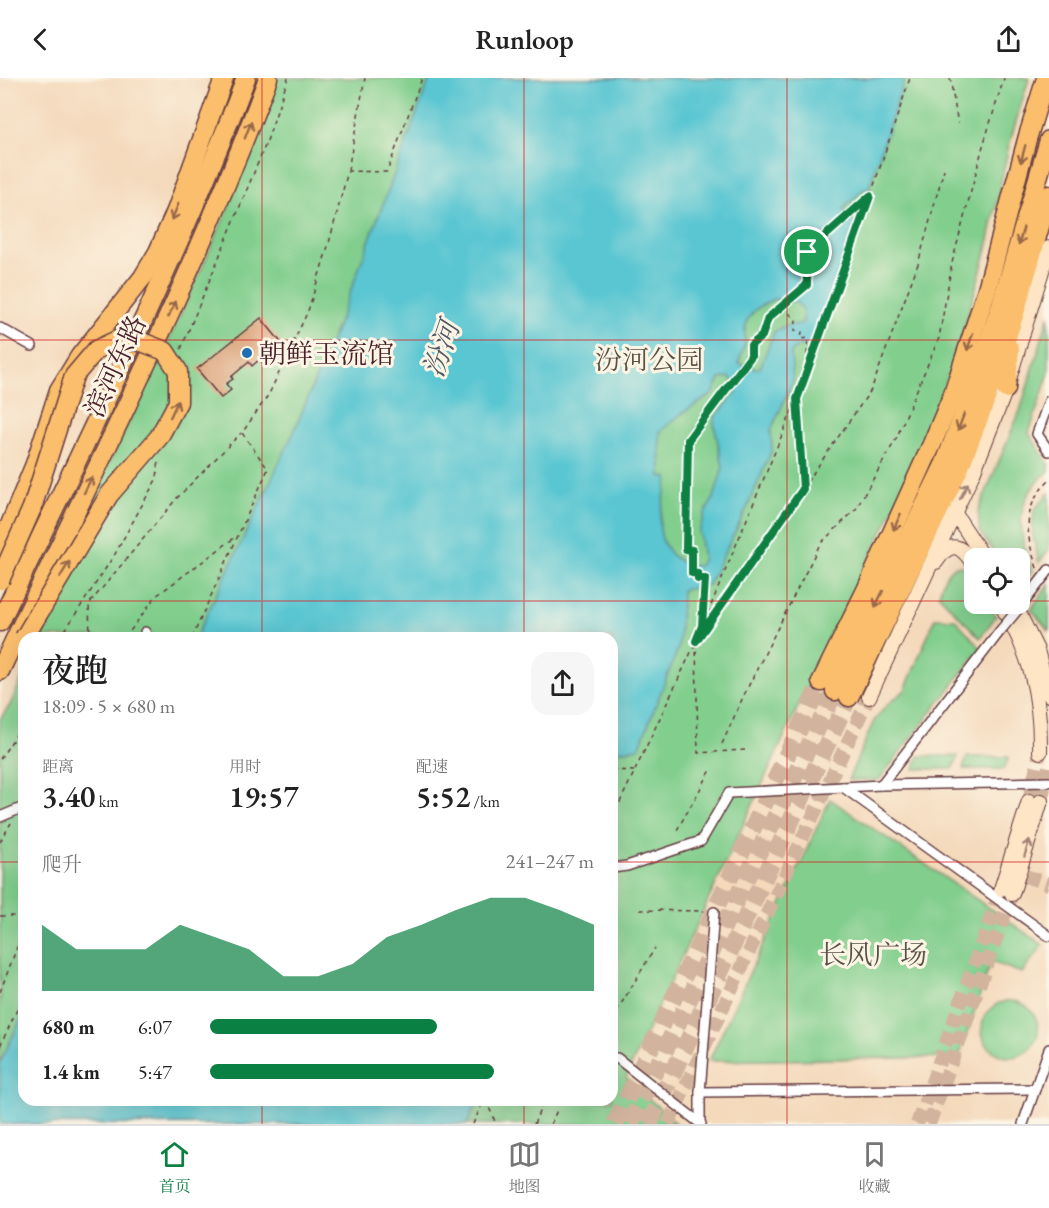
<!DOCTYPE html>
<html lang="zh">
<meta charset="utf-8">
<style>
:root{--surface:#fff;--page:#f6f6f6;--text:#222;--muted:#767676;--line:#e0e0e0;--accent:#0b8043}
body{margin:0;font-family:"EB Garamond","Noto Serif SC",serif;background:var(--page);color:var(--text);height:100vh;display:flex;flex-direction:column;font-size:22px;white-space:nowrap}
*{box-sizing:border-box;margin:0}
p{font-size:20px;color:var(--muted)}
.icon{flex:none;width:33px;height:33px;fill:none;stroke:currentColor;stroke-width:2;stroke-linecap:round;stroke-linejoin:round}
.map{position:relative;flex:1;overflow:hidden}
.sheet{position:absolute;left:18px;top:554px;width:600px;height:474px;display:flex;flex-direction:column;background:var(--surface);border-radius:18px;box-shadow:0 6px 24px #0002}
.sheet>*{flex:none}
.tools{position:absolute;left:964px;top:470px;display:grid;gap:12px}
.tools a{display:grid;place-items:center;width:66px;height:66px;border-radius:12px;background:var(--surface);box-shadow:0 6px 24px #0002;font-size:30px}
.pin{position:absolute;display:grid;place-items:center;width:51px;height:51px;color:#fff;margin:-26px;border:3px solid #fff;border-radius:50%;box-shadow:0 2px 6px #0007}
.round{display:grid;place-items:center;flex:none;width:63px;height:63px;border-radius:18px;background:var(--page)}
.overview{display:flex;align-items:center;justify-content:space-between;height:102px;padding:0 24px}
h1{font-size:33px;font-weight:600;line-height:45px}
.metrics{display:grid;grid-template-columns:repeat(3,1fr);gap:9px;height:102px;padding:6px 24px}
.metrics div{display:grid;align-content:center}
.metrics b{font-size:30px;font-weight:600}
.metrics small{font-size:16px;font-weight:400}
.metrics p{font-size:16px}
.chart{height:168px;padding:12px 24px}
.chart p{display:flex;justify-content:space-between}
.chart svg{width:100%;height:108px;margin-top:6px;fill:var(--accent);opacity:.7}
ul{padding:0 24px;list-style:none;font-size:20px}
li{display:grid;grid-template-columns:96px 72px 1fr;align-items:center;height:45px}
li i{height:15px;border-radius:8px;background:var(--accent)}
header{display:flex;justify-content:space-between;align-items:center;height:78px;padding:0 24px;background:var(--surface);font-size:27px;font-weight:600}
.tabs{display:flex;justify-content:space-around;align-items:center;height:84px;border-top:2px solid var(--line);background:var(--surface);font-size:16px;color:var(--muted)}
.tabs a{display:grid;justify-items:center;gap:3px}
.tabs .on{color:var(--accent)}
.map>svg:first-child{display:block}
</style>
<header><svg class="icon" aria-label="back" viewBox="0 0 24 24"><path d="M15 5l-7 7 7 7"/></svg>Runloop<svg class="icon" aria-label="share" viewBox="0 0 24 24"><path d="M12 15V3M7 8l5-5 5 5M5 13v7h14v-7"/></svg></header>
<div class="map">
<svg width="1049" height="1046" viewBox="0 0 1049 1046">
<rect width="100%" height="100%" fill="#fcf5e5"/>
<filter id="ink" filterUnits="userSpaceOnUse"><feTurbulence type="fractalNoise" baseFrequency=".0167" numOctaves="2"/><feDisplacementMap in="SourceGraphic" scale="12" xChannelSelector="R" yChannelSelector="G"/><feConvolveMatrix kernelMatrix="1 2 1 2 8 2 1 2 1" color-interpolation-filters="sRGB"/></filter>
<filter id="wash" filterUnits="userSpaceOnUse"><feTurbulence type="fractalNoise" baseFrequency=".008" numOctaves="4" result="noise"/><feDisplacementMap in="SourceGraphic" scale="24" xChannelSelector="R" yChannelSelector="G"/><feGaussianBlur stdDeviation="1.35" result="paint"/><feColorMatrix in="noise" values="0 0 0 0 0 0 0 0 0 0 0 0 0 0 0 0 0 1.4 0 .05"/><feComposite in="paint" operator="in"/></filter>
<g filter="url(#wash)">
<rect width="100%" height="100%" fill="#f4d9bb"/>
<g fill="#81ce8d" stroke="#66765c" stroke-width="1.5">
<path d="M 276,0 L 1029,0 L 1009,67 L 987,171 L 955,282 L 901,416 L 832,556 L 626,999 L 676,1046 L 0,1046 L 0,641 L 10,627 L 24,596 L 24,1022 L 612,1022 L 612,560 L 41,559 L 86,466 L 85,436 C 152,293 228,151 276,0 Z"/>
<path d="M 1049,237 L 1049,295 L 1029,355 L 1049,387 L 1049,393 C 1012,423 1018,452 1032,493 L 1020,508 L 1020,480 L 999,480 L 980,455 L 978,433 L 1020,333 Z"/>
<path d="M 1049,415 L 1049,472 L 1039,484 L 1032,454 L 1034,432 Z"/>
<path d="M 956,488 L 964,488 L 975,507 L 975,525 L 987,525 L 996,538 L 980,560 L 939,517 C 942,505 945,494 956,488 Z"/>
<path d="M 1049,506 L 1049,553 L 1031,531 Z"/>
<path d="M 935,540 L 955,541 L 981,570 L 879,702 L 848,702 L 874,643 L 886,628 L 905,612 Z"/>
<path d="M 919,678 L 958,678 L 953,691 L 914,691 Z"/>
<path d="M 967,679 L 1009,679 L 1004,691 L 963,691 Z"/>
<path d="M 830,721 L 1043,867 L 1022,895 L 991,884 L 959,979 L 709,983 Z"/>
<circle cx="1010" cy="951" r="28"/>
</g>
<g fill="#5ac6d2" stroke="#52727e" stroke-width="1.5" fill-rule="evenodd">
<path d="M 430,0 L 905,0 L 868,112 L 864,111 L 843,131 L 855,146 L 813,265 L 797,269 L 791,275 L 793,303 L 771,352 L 772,372 L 747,430 L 708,507 L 682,512 L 679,568 L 639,670 L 617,673 L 615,691 L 612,691 L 612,560 L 196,559 L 293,356 L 342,236 ZM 774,221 L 796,224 L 803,231 L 803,245 L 782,249 L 774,254 L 760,290 L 749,290 L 739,285 C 740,278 743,273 745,266 C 746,261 744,257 745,252 C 746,235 761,227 774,221 ZM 729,299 L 736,306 L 737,315 L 715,339 L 714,346 L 723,389 L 714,420 L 705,435 L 699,454 L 703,480 L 699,488 C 678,488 663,473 660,452 C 658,435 666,417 668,400 L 661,398 L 660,354 L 681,336 L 713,316 L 720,301 Z"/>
<path d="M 24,934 L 24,1022 L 478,1022 L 467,1046 L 0,1046 L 0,985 Z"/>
</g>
<g id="blocks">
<path fill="#d59569" d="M 261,240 L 284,268 L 263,285 L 260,281 L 252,288 L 249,284 L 231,299 L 233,301 L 226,306 L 231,312 L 221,320 L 197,291 Z"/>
</g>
</g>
<g filter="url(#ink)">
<use href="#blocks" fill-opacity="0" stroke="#643b41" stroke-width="1.5"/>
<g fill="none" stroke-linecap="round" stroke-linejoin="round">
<g stroke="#d2b49e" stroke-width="14" stroke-dasharray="14 7" stroke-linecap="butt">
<path d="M 1029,723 L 1040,674"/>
<path d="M 1041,723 L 1049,689"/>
<path d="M 1025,798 L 1049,806"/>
<path d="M 668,1046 L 869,619"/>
<path d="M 917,1046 L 1001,811"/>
<path d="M 929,1046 L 1012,816"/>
</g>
<g stroke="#d2b49e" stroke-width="18" stroke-dasharray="18 9" stroke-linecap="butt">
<path d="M 615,1046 L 821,604"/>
<path d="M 630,1046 L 835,613"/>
<path d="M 649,1046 L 849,619"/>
</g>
<g stroke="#643b41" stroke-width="12">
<g id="street">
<path d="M 0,250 L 32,268"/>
<path d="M 1049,323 L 1037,356 L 1049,373"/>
<path d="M 1025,523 L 1049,492"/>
<path d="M 145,554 L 148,560"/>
<path d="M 881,707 L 1000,553"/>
<path d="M 843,709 L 1049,858"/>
<path d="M 0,739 L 24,729"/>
<path d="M 701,763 L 729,715 L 881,707 L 1049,704"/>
<path d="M 617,980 L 701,1046"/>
<path d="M 700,1014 L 1035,1011"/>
<path d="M 700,1046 L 700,1014 L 714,834"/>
<path d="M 1023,1046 L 1049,971"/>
</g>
</g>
<g stroke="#643b41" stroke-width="16">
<g id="secondary">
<path d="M 954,434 L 984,480"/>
<path d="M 936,484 C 952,460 961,468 975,488"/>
<path d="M 1000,525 C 1030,573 1041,618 1040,674"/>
<path d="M 1014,525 L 1037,572 L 1049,617"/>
<path d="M 869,619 L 973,395 L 1006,311 L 1049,170"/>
<path d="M 1001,811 L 1029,723"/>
<path d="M 1012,816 L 1041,723"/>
</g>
</g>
<g stroke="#643b41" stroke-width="21">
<g id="highway">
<path d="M 1006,311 L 1010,271"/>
<path d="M 0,471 L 35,386 L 59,312 L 80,278 L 143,199 L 158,174 L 176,133 L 224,0"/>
<path d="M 0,544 C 85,364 175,187 246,0"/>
<path d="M 0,593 C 92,397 192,204 268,0"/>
<path d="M 821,604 L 866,512 L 932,366 L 953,316 L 987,211 L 1028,58 L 1046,0"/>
<path d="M 835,613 L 945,385 L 967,327 L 1000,230 L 1049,62"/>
<path d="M 849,619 L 959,391 L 982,332 L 1015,235 L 1049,117"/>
</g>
</g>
<g stroke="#643b41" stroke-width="1.5" stroke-dasharray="4.5 4.5" stroke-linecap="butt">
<path d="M 950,0 L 958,46"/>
<path d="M 348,92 L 365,0"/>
<path d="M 783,229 L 796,242 L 795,253 L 802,254 L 801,261 L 808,260 L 806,294"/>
<path d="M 181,271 L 267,63 L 288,0"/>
<path d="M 797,321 L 803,409"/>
<path d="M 1037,490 C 1025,455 1022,430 1049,402"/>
<path d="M 702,546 L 705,501 L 698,501 L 698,496 L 692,495 L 692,472 L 686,470 L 688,362 L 751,278 L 751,267 L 762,258 L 768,240 L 807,207 L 807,174 L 870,119"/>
<path d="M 699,559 L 871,312 L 918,186 L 944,91"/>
<path d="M 60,560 L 115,476 L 157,400 L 159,381"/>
<path d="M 90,560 L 89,526 L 177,420 L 241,355"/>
<path d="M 125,560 L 156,518 L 237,458"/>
<path d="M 192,560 L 268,391 L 242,355 L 269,316 L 308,233 L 329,165 L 348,93 L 387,94 L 422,0"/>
<path d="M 722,666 L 744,617 L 820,466 L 856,431 L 896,361 L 939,260 L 952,185 L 983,68 L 1004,0"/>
<path d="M 745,672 L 698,675 L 696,563 L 797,321 L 865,134 L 910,0"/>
<path d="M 0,681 L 24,645"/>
<path d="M 612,692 L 634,693"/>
<path d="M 612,741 L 695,566"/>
<path d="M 677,752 L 711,692"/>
<path d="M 0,764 L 11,745"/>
<path d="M 640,832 L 704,833"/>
<path d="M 0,838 L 24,838"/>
<path d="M 0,914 L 24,851"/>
<path d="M 612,941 L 655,870"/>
<path d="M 0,968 L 24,917"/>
<path d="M 486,1022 L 496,1046"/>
<path d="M 473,1046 L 484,1022"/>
<path d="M 534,1046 L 544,1022"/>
<path d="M 551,1046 L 557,1032"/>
</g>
<use href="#street" stroke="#fff" stroke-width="9"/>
<use href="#secondary" stroke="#fde5c5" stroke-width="14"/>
<use href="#highway" stroke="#fabe6d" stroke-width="18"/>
<g stroke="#643b41" stroke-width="12" stroke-linecap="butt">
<g id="street-bridge">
<path d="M 1000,553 L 1025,523"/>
<path d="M 612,790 L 627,788 L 701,763"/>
</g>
</g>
<g stroke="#643b41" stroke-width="21" stroke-linecap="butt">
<path id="highway-bridge" d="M 0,502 L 32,430 L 74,298 L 96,272 L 117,262 L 142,264 L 165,273 L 178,293 L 178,324 L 159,359 L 109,417 L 24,560"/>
</g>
<use href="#street-bridge" stroke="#fff" stroke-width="9"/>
<use href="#highway-bridge" stroke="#fabe6d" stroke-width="18"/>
</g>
<defs><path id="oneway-shaft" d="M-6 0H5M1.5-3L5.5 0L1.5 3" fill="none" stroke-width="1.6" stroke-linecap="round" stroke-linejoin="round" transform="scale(1.5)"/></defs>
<g stroke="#996749">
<use href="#oneway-shaft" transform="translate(248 52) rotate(-69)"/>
<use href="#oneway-shaft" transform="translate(1023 76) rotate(105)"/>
<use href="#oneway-shaft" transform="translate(175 134) rotate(113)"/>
<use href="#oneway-shaft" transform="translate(1021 158) rotate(106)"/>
<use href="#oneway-shaft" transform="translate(172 231) rotate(-65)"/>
<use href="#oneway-shaft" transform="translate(970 264) rotate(108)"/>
<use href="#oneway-shaft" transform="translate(174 331) rotate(-65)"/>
<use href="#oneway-shaft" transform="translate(961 344) rotate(111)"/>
<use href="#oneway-shaft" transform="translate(88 407) rotate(-64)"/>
<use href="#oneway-shaft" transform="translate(897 444) rotate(114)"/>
<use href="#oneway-shaft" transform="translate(65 491) rotate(-59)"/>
<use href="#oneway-shaft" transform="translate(879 521) rotate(116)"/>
</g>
<g stroke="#a48278">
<use href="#oneway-shaft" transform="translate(964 413) rotate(-64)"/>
<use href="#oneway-shaft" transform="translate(1027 770) rotate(-73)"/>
</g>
</g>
<g fill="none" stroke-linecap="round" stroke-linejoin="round" filter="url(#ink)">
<g stroke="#fff" stroke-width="12">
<path id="route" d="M 870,118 L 797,321 L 803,411 L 696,563 L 702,548 L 705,501 L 698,501 L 698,496 L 692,495 L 692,472 L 686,471 L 688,362 L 751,278 L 751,267 L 762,258 L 768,240 L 807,207 L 807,174 Z"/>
</g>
<use href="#route" stroke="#0b8043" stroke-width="8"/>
</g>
<path fill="none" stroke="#d62828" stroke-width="1.5" stroke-opacity="0.55" d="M 262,0 L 262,560M 524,0 L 524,560M 787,0 L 787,1046M 0,262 L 1049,262M 0,523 L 975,523M 1020,523 L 1049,523M 0,784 L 24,784M 612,784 L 1049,784M 262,1022 L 262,1046M 524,1022 L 524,1046"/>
<circle fill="#1f6fb2" stroke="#fcf5e5" stroke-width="2" cx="247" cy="275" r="6"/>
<g text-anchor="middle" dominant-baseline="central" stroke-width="6" stroke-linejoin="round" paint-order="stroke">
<g font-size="27" fill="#4a1f2b" stroke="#fcf5e5" text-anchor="start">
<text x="259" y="275">朝鲜玉流馆</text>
</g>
<g font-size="27" fill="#5a5448" stroke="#fcf5e5">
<text x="649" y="281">汾河公园</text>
<text x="873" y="876">长风广场</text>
</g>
<g font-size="27" fill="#4a1f2b" stroke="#fcf5e5">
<text transform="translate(115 288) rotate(-65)">滨河东路</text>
</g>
<g font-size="28" font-style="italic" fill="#505965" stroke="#fcf5e5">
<text transform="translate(441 271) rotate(-71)">汾河</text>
</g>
</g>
</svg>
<div class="tools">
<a><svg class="icon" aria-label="locate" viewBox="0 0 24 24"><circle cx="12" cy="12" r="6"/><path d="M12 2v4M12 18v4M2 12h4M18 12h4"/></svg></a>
</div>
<div class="pin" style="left:807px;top:174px;background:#1e9e55"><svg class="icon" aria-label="arrive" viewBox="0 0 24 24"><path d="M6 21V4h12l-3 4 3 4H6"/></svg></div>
<section class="sheet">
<div class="overview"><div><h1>夜跑</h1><p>18:09 · 5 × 680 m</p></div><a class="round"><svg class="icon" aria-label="share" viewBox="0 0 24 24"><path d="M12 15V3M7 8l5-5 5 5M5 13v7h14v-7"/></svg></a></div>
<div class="metrics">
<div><p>距离</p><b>3.40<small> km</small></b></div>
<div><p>用时</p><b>19:57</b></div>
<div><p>配速</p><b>5:52<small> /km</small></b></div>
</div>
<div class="chart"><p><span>爬升</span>241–247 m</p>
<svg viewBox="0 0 160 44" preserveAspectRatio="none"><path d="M0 44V17L10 27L20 27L30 27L40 17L50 22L60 27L70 38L80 38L90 33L100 22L110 17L120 11L130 6L140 6L150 11L160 17V44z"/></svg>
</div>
<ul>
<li><b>680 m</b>6:07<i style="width:59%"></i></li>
<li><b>1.4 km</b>5:47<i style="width:74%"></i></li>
</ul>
</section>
</div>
<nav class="tabs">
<a class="on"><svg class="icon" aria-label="home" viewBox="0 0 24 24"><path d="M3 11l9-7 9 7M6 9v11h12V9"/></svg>首页</a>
<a><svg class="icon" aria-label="map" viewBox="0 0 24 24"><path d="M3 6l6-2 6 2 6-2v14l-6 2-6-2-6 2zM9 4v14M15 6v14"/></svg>地图</a>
<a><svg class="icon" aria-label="saved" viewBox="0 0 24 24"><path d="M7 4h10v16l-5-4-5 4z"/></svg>收藏</a>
</nav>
